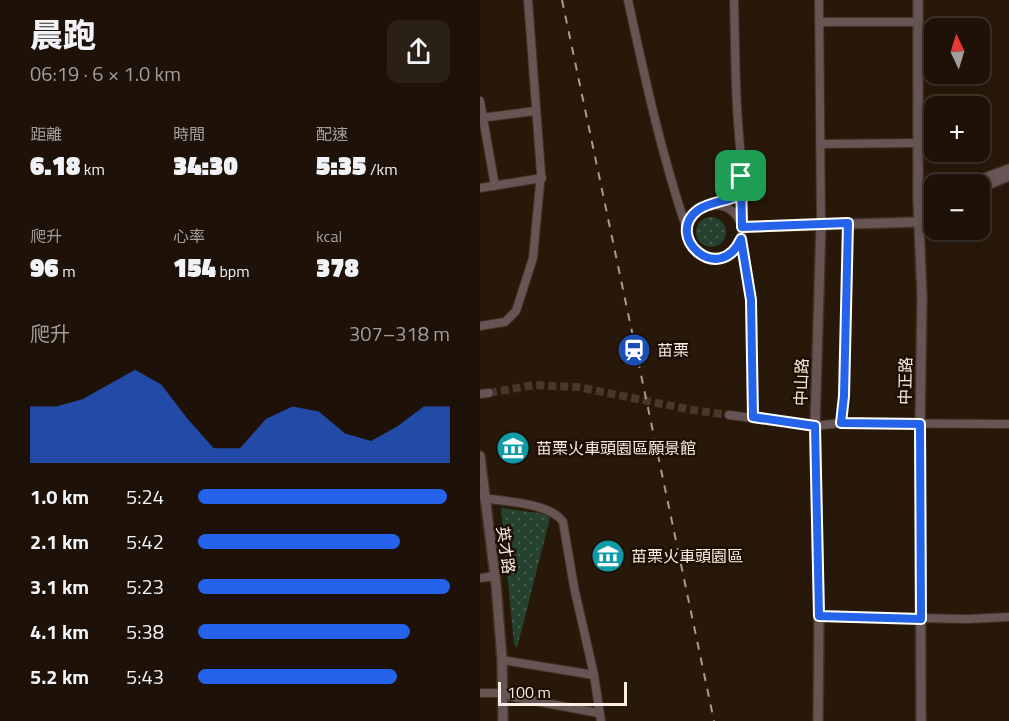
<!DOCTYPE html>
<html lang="zh-TW">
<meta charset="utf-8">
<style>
:root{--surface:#1e1208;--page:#2b2016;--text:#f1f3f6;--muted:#a19e9c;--line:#3c3229;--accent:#2563eb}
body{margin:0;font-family:"Titillium Web","Noto Sans TC",sans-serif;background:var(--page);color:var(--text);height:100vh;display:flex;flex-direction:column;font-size:22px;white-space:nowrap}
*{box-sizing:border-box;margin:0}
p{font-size:20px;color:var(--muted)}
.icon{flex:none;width:33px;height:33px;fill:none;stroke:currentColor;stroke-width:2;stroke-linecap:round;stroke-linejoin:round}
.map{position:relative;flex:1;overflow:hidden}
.panel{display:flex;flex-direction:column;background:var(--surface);width:480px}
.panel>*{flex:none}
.needle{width:39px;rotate:356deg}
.buttons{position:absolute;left:444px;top:18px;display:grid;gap:12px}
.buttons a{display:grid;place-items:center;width:66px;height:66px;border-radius:12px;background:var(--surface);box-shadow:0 3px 9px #0003,0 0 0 2px var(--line);font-size:30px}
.scale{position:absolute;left:18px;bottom:15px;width:129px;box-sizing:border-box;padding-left:6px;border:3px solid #f9ede4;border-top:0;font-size:16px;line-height:21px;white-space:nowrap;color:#f9ede4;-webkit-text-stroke:4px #1e0f03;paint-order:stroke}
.pin{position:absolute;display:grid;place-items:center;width:51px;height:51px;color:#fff;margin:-26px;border-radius:12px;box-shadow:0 3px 9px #0006}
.round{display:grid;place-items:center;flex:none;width:63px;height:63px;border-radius:12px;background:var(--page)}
.headline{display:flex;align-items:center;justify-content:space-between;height:102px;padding:0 30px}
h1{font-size:33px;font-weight:800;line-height:45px}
.figures{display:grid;grid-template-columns:repeat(3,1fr);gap:9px;height:102px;padding:6px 30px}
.figures div{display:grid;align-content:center}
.figures b{font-size:26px;font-weight:800}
.figures small{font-size:16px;font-weight:400}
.figures p{font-size:16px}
.chart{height:168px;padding:12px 30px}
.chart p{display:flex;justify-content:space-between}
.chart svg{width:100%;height:108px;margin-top:6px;fill:var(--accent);opacity:.7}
ul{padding:0 30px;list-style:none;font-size:20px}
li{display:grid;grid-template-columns:96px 72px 1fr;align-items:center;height:45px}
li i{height:15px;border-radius:8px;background:var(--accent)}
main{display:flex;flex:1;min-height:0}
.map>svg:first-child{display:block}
</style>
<main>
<section class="panel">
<div class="headline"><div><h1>晨跑</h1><p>06:19 · 6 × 1.0 km</p></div><a class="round"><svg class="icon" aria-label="share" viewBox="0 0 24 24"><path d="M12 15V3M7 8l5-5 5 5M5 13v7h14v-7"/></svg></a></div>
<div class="figures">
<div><p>距離</p><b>6.18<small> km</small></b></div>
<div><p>時間</p><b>34:30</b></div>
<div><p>配速</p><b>5:35<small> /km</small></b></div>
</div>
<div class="figures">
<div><p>爬升</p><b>96<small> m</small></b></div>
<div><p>心率</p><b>154<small> bpm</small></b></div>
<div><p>kcal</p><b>378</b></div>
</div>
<div class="chart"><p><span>爬升</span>307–318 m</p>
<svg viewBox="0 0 160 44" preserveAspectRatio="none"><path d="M0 44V21L10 21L20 18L30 12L40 6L50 12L60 26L70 38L80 38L90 26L100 21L110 23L120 32L130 35L140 29L150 21L160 21V44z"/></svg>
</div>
<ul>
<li><b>1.0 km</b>5:24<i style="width:99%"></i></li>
<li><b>2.1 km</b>5:42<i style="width:80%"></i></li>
<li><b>3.1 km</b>5:23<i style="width:100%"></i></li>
<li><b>4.1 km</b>5:38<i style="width:84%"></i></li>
<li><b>5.2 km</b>5:43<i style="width:79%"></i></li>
</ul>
</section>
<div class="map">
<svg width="529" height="721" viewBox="0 0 529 721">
<defs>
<pattern id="green-dots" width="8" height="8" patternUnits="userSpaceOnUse" patternTransform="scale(1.5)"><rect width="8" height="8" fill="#24422e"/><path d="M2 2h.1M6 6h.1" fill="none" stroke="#455e4c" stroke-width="1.8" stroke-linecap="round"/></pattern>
</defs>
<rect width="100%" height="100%" fill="#28180a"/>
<g fill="url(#green-dots)">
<circle cx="231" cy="232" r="15"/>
<path d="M 21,508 L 66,514 L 70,518 L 37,648 L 34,644 Z"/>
</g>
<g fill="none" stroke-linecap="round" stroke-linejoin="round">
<path stroke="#47382b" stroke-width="8" stroke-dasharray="8 4" stroke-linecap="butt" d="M 9,393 L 54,385 L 98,387 L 212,410 L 249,415"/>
<g stroke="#413224" stroke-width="10">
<g id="minor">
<path d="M 148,0 C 165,79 181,153 207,230"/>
<path d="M 254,0 C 255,36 255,71 257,107 C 259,145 265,184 261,223"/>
<path d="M 339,0 L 341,223"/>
<path d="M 339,22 L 438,22"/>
<path d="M 0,101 L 15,186"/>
<path d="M 0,118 L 55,111"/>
<path d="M 340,144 L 438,143"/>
<path d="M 0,188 L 62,178"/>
<path d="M 237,204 L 258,197 L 258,188"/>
<circle cx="235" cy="232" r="27"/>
<path d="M 261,239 L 271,300 L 273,417"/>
<path d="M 0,326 L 25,322 L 36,311 L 53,258 L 61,173 L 48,0"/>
<path d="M 0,394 L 9,393"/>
<path d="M 249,415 L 335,426 L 361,423 L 529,424"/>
<path d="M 361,423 L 365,396 L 368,223"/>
<path d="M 4,498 C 26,502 71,503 83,522 L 94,587 L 114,675 L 121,721"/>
<path d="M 0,578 L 15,576"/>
<path d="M 339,616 L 488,619 L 529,617"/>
<path d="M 22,660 L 114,675"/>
<path d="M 0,693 L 22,693 L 33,697 L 119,713"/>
</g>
</g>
<g stroke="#413224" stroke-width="12">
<g id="tertiary">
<path d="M 438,0 L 438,201 L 442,296 L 440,424 L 441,721"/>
<path d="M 489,184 L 529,169"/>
<path d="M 500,188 L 529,176"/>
<path d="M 442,220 L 454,208"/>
<path d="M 262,227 L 440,222 L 454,218"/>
<path d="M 0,456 L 16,584 L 22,660 L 23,721"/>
<path d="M 338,721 L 339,616 L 335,426 L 341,223"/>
</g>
</g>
<use href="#minor" stroke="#675455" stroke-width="8"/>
<use href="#tertiary" stroke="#675455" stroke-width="9"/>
<path stroke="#a89a8f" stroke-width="2" stroke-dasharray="8 8" stroke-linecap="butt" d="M 82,0 L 234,721"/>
</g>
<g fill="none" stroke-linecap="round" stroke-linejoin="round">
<g stroke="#fff" stroke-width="12">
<path id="route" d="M 261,176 L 262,227 L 368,223 L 364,396 L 361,423 L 440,424 L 441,619 L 339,616 L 335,426 L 273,417 L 271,300 L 261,239 C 239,287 183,236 218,210 C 227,203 246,201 258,196 L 258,186 Z"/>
</g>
<use href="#route" stroke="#2563eb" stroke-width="8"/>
</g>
<defs>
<g id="station-disc" transform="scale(1.725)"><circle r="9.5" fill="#1a4fb4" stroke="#1e0f03"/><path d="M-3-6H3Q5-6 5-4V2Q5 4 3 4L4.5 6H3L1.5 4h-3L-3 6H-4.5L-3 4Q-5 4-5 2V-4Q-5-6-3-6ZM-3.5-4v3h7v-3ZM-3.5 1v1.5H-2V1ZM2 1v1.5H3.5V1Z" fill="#fff"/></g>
<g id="museum-disc" transform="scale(1.725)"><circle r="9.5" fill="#0f9aa8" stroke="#1e0f03"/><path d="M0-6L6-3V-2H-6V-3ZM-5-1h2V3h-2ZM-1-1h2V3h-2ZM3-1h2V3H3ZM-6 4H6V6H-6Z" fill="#fff"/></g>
</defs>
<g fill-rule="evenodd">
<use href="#station-disc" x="154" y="350"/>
<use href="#museum-disc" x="33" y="448"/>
<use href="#museum-disc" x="128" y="556"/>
</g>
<g text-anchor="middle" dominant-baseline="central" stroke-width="5" stroke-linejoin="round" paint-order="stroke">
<g font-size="16" fill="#f9ede4" stroke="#1e0f03" text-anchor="start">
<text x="177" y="350">苗栗</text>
<text x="56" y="448">苗栗火車頭園區願景館</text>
<text x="151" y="556">苗栗火車頭園區</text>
</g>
<g font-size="16" fill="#f9ede4" stroke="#1e0f03">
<text transform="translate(425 381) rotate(-89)">中正路</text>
<text transform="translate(321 382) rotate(-88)">中山路</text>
<text transform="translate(26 550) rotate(82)">英才路</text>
</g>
</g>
</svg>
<div class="buttons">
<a><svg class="needle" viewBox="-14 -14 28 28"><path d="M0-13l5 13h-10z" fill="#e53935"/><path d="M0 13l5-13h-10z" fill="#a19e9c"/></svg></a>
<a>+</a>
<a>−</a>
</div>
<div class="scale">100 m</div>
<div class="pin" style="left:261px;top:176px;background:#1e9e55"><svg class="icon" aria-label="arrive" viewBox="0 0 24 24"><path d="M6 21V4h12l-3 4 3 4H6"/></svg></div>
</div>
</main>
